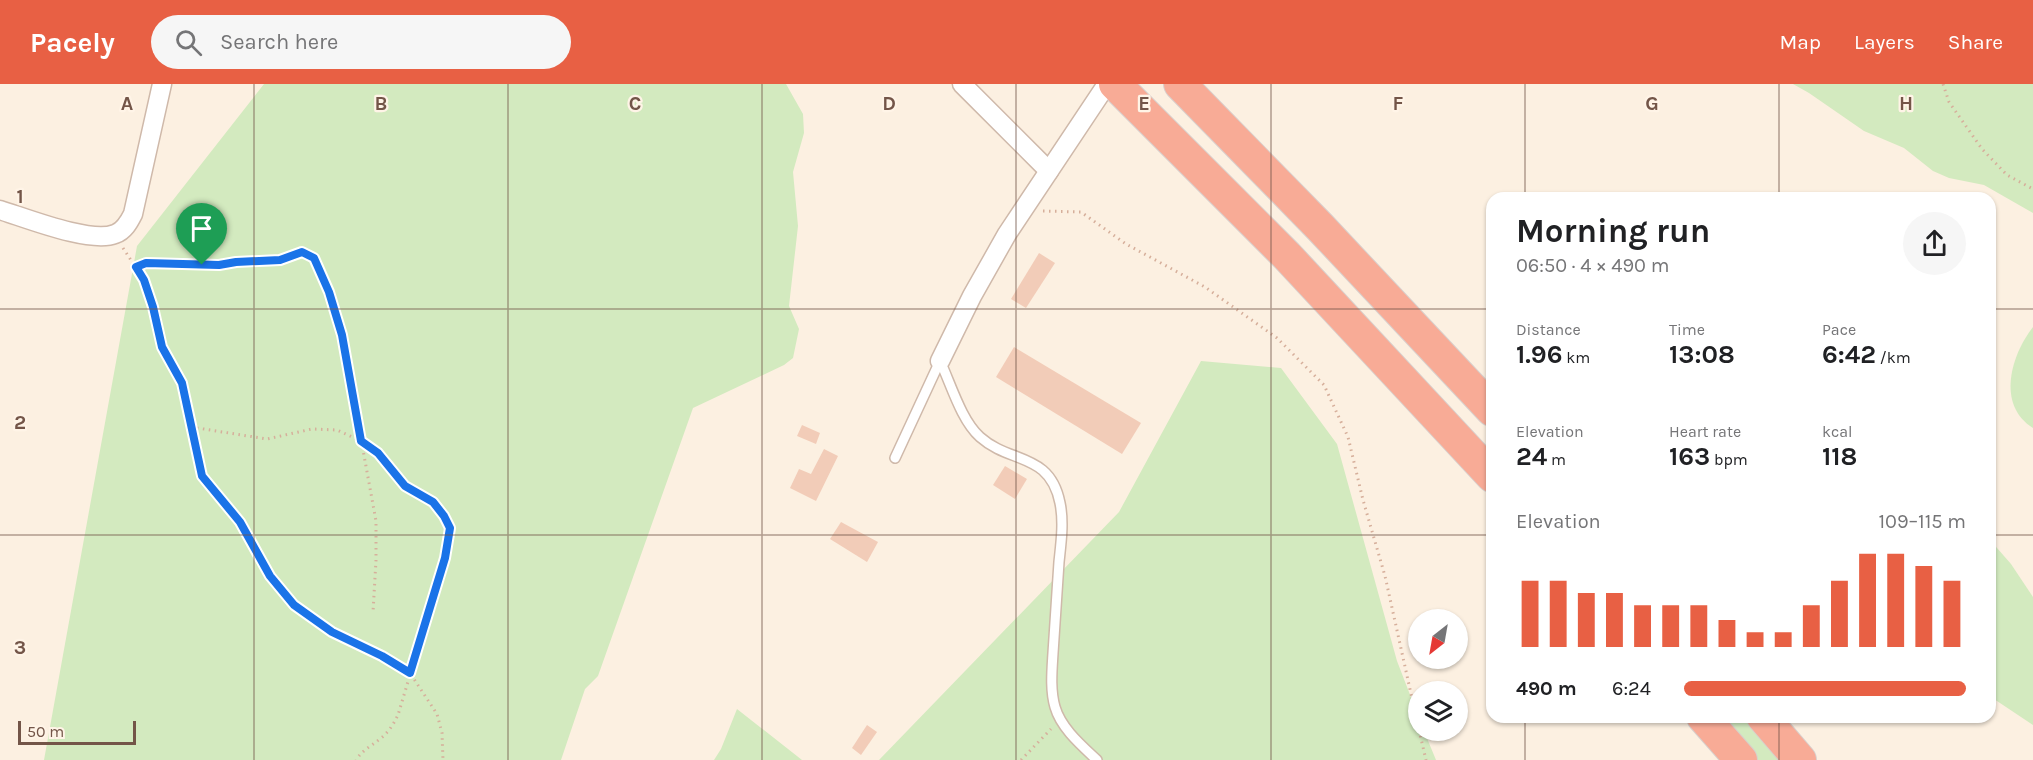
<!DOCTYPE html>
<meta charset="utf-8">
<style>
:root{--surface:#fff;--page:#f6f6f6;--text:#202124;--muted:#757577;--accent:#e86044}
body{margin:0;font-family:Karla,sans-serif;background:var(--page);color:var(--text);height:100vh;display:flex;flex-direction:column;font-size:22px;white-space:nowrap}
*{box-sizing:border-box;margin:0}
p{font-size:20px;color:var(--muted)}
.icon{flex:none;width:33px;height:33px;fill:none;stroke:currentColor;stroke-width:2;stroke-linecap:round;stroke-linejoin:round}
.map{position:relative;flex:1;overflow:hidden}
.details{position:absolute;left:1486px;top:108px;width:510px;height:531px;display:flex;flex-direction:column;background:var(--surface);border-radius:18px;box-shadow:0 2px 4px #0004}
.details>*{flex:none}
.needle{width:39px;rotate:211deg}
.controls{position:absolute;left:1408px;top:525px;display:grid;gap:12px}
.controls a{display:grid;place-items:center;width:60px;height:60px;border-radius:50%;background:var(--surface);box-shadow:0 2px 4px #0004;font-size:30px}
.scale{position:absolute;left:18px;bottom:15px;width:118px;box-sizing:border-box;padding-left:6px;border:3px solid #735548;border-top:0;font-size:16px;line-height:21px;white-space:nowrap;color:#735548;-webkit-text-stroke:4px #fff4e7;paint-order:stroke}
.pin{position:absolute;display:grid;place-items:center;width:51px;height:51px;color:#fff;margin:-62px -26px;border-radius:50% 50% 50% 0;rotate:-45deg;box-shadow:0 0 6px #0007}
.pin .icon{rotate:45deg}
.round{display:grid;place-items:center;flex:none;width:63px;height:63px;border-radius:32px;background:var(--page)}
.head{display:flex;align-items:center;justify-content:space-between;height:102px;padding:0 30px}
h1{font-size:33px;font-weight:700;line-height:45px}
.stats{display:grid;grid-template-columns:repeat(3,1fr);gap:9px;height:102px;padding:6px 30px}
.stats div{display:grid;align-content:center}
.stats b{font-size:26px;font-weight:700}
.stats small{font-size:16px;font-weight:400}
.stats p{font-size:16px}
.chart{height:168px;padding:12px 30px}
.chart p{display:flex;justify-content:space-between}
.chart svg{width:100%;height:108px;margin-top:6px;stroke:var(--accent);stroke-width:6}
ul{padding:0 30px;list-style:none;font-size:20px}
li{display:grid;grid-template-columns:96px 72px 1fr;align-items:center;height:45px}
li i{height:15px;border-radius:8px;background:var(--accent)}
header{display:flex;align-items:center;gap:36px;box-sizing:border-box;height:84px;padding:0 30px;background:var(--accent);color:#fff}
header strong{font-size:28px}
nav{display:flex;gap:33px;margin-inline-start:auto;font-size:21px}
.search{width:420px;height:54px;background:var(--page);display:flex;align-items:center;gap:15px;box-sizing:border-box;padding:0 21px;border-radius:33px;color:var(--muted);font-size:22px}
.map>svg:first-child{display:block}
</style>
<header>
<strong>Pacely</strong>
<div class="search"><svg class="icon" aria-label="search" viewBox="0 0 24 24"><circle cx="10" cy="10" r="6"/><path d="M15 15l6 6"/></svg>Search here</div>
<nav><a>Map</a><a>Layers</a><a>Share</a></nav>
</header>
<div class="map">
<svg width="2033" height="676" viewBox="0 0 2033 676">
<rect width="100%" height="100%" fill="#fcf0e1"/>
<g fill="#d3eabf">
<path d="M 264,0 L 786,0 L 803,30 L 804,49 L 793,88 L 798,142 L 789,222 L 799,245 L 793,274 L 784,281 L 693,324 L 598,592 L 585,605 L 561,676 L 44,676 L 137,162 Z"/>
<path d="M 1793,0 L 2033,0 L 2033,129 L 1984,101 L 1949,94 L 1933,87 L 1904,64 L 1864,47 L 1809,9 Z"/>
<path d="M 2033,243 L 2033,344 C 1996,321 2011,271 2033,243 Z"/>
<path d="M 1201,277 L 1281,284 L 1337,360 L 1397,577 L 1419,634 L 1419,646 L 1424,647 L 1436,676 L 879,676 L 1119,428 Z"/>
<path d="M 1990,456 L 2011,480 L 2033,513 L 2033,641 L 1991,613 Z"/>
<path d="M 737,625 L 802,676 L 714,676 L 721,665 Z"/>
<path d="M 1719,633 L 1748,633 L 1785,676 L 1756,676 Z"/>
</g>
<g fill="#f2ccb8">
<path d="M 1039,169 L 1055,179 L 1026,224 L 1011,215 Z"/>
<path d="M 1014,263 L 1141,339 L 1122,370 L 996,293 Z"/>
<path d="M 802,341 L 820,349 L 816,360 L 797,352 Z"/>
<path d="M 824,365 L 838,372 L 816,417 L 790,404 L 799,385 L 811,390 Z"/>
<path d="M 1005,382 L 1027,395 L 1015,415 L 993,401 Z"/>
<path d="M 841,438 L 878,458 L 867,478 L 830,455 Z"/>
<path d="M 867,641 L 877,648 L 861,671 L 852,664 Z"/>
</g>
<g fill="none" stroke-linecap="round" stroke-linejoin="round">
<g stroke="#cfb9aa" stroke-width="12">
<g id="service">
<path d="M 940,277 C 951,300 961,336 980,353 C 1010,380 1050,368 1060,419 C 1064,438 1061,459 1059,478 C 1057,508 1055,538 1053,569 C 1052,586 1050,606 1055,623 C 1061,644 1081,661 1097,676"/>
<path d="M 895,374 L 940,277"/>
</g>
</g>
<g stroke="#cfb9aa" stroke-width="21">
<g id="minor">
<path d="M 962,0 L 1049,87"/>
<path d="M 0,126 C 26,134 91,160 115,150 C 124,147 129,138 133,130 L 162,0"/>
<path d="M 940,277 L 972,212 L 1007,150 L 1107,0"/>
</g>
</g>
<g stroke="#d8cfcc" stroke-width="34">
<g id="motorway">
<path d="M 1115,0 L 1287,172 L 1492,392"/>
<path d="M 1180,0 L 1320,143 L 1492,326"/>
<path d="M 1703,633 L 1741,676"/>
<path d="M 1763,633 L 1800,676"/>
</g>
</g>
<g stroke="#d6af9b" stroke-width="3" stroke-dasharray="1.5 4.5" stroke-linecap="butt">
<path d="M 1943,0 L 1949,18 L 1982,65 L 2007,91 L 2033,105"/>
<path d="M 1043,127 L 1081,128 L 1126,160 L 1205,203 L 1277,254 L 1324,301 L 1348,353 L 1363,416 L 1385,492 L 1419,646"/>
<path d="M 123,164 L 144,196 L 153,223 L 162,263 L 182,299 L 202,392 L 240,438 L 270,492 L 294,521 L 332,548 L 382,572 L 410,589 L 437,630 L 442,649 L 443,676"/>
<path d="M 136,183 L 146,179 L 219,181 L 236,178 L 280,176 L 302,168 L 314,174 L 329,208 L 342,251 L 376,437 L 376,476 L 373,528"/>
<path d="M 191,343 L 267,355 L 312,345 L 337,346 L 361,357 L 378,369 L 405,402 L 433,418 L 445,432 L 450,444 L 445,474 L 398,631 C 394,639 389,648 381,654 C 372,662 363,665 356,676"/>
<path d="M 1419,646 L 1426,676"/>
<path d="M 1021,676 L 1051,645"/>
</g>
<use href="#service" stroke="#fff" stroke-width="9"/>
<use href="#minor" stroke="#fff" stroke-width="18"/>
<use href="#motorway" stroke="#f8ab96" stroke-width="32"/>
</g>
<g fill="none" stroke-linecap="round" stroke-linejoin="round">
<g stroke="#fff" stroke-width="12">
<path id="route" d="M 302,168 L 314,174 L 329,208 L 342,251 L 361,357 L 378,369 L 405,402 L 433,418 L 444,432 L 450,444 L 445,474 L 410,589 L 382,572 L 332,548 L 294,521 L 270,492 L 240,438 L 202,392 L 182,299 L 162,263 L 153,223 L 144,196 L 136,183 L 146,179 L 219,181 L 236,178 L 280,176 Z"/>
</g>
<use href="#route" stroke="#1a73e8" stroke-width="8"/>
</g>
<path fill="none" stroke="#735548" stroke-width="1.5" stroke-opacity="0.55" d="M 254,0 L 254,676M 508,0 L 508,676M 762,0 L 762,676M 1016,0 L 1016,676M 1271,0 L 1271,676M 1525,0 L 1525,114M 1779,0 L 1779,114M 0,225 L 1492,225M 1990,225 L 2033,225M 0,451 L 1492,451M 1990,451 L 2033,451M 1525,633 L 1525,676M 1779,633 L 1779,676"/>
<g font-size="20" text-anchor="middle" font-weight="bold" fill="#735548" stroke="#fff4e7" stroke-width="4.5" stroke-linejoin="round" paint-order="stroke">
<text x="127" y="26">A</text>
<text x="381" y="26">B</text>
<text x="635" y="26">C</text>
<text x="889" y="26">D</text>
<text x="1144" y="26">E</text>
<text x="1398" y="26">F</text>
<text x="1652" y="26">G</text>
<text x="1906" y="26">H</text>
<text x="20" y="119">1</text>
<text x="20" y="345">2</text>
<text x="20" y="570">3</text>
</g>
</svg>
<div class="controls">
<a><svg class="needle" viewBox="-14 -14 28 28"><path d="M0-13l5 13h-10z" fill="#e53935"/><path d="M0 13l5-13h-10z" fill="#757577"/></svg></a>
<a><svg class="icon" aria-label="layers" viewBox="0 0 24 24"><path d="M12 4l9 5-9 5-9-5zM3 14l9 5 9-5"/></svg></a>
</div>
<div class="scale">50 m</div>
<div class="pin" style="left:202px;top:181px;background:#1e9e55"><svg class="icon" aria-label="arrive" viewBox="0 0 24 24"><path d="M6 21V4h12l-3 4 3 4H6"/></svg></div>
<section class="details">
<div class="head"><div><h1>Morning run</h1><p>06:50 · 4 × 490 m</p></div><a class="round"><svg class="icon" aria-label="share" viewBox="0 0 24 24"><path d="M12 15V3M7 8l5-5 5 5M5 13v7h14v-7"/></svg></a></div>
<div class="stats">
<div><p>Distance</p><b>1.96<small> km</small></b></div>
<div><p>Time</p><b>13:08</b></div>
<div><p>Pace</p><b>6:42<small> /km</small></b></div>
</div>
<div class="stats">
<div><p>Elevation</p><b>24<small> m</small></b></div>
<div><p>Heart rate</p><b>163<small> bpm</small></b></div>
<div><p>kcal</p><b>118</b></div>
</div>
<div class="chart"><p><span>Elevation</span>109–115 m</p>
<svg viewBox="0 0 160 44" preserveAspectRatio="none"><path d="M5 44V17M15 44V17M25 44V22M35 44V22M45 44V27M55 44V27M65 44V27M75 44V33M85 44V38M95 44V38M105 44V27M115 44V17M125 44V6M135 44V6M145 44V11M155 44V17"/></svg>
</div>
<ul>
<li><b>490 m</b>6:24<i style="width:100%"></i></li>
</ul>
</section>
</div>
